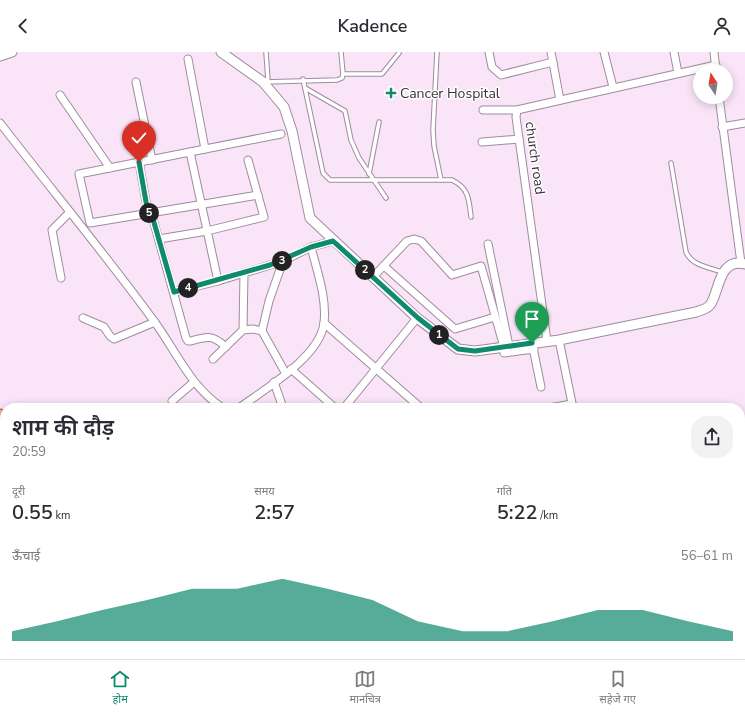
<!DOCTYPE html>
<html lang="hi">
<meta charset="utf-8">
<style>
:root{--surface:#fff;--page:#f2f2f3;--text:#2b2b33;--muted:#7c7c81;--line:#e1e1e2;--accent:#0f8a6d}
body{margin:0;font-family:"Nunito Sans","Noto Sans Devanagari",sans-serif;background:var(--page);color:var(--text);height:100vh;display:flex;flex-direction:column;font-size:15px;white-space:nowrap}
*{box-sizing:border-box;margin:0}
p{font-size:13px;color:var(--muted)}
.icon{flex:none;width:22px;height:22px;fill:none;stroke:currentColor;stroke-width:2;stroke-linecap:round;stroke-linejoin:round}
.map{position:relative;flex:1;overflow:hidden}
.sheet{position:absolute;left:0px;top:351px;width:745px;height:256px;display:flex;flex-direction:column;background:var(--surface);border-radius:16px 16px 0 0;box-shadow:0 2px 10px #0003}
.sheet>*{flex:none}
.needle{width:26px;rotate:348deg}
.buttons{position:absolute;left:693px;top:12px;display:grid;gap:8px}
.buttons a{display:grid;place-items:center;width:40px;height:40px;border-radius:50%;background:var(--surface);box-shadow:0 2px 10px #0003;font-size:20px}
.pin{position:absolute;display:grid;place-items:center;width:34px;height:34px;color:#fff;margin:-41px -17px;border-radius:50% 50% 50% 0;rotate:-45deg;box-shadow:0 0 4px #0007}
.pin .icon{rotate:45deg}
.km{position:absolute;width:20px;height:20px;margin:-10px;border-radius:50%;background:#222;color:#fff;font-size:11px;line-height:20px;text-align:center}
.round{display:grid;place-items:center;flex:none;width:42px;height:42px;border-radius:16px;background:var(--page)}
.head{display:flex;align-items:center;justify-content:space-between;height:68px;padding:0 12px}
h1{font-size:22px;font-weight:600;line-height:30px}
.metrics{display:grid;grid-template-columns:repeat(3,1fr);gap:6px;height:68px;padding:4px 12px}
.metrics div{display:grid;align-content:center}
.metrics b{font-size:20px;font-weight:600}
.metrics small{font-size:11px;font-weight:400}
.metrics p{font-size:11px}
.chart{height:112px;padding:8px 12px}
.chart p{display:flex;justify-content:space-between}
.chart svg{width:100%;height:72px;margin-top:4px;fill:var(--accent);opacity:.7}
header{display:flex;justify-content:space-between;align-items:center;height:52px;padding:0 12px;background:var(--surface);font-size:18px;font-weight:600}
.dock{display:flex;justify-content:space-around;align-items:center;height:56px;border-top:1px solid var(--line);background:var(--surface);font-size:11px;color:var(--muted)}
.dock a{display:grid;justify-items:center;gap:2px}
.dock .on{color:var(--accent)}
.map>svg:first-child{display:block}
</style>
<header><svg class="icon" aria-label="back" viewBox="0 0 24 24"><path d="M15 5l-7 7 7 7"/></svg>Kadence<svg class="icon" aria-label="person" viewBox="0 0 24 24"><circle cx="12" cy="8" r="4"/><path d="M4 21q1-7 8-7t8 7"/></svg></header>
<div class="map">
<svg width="745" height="607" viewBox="0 0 745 607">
<rect width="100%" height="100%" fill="#f9e4f8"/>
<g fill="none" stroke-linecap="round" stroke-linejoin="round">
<g stroke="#9f8c9e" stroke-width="5.5">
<g id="service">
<path d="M 266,0 L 268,29"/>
<path d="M 341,0 L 343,22"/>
<path d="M 437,0 L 433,78 L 434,94 L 441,128"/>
<path d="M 303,27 L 323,121 L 330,128 L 452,128 C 469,136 469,148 471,165"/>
<path d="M 264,30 L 337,28 L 342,26 L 343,22 L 382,22 L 399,1"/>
<path d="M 305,36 L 345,59 L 351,88 L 359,106 L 386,146"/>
<path d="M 671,111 L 686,200 C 692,214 709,215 722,220"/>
<path d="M 369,122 L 379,70"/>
<path d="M 0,372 L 5,377"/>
<path d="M 227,602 L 233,607"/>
<path d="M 233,602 L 238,607"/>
<path d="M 709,602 L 717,607"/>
</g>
</g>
<g stroke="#9f8c9e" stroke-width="9">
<g id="minor">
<path d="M 489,0 L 492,15 L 501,23 L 553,10"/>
<path d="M 551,0 L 560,48"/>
<path d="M 604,0 L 613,35"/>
<path d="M 674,0 L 678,21"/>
<path d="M 714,0 L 716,19"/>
<path d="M 188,7 L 205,97"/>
<path d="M 136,30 L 152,108"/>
<path d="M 60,43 L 110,116"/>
<path d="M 719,45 L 741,211"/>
<path d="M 483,58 L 517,58"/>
<path d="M 0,71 C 51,137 105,202 154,269 C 176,299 191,336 223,356"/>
<path d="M 722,75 L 745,71"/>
<path d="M 482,90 L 519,87"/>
<path d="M 190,100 L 79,122 L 90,171 L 258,143"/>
<path d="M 139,110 L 148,161"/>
<path d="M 151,160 L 186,286 L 188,289 L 191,289 C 208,284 213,283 226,295"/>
<path d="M 159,187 L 207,179 L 264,165 L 248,108"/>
<path d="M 488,192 L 509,294"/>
<path d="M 283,209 L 269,249 L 262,279 L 286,322"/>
<path d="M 384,214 L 455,277 L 495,265"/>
<path d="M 373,225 L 407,189 L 414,187 L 421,189 L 452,223 L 481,214 L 504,295"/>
<path d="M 61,226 L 52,178 L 70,160"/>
<path d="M 218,229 L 283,209 L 311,195 L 333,189"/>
<path d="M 174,240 L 218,229 L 190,100 L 281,82"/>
<path d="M 83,266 L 104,275 L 110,284 L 114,287 L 155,270"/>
<path d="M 324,271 L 421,356"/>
<path d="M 243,278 L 244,221"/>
<path d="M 559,288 L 573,356"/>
<path d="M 547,289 L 516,65 L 517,58 L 716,13"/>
<path d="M 532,291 L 541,335"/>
<path d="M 504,301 L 534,297"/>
<path d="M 213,307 L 243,278 L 253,277 L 262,279"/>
<path d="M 291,317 L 335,356"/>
<path d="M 274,330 L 283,356"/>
<path d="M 172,349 L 194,330"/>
<path d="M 239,356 C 265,337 320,305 324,271 C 327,246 317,219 311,195"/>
<path d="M 344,356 L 417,266"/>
<path d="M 549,356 L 572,352"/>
<path d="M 740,468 L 745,467"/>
<path d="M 0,547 L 5,541"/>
<path d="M 64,602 L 69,607"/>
<path d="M 116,602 L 122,607"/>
<path d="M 161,602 L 167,607"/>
<path d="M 389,602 L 393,607"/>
<path d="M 15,607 L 22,602"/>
<path d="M 87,607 L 92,602"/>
</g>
</g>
<g stroke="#9f8c9e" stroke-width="11">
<g id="tertiary">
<path d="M 221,0 L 263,30 L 284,55 L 292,79 L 310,166 L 417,266 L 458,297 L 475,299 L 559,288 L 696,260 C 702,258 707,257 710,253 C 719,242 718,205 745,212"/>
<path d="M 0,4 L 12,0"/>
</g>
</g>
<g stroke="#ac603f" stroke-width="13">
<g id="primary">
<path d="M 0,363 L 5,367"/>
<path d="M 0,382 L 5,388"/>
<path d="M 220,602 L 225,607"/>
<path d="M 241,602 L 247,607"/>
</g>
</g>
<use href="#service" stroke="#fff" stroke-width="3.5"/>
<use href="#minor" stroke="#fff" stroke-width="7"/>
<use href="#tertiary" stroke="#fff" stroke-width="9"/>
<use href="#primary" stroke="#f2ae8e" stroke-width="11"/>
</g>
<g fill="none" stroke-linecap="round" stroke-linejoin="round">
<g stroke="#fff" stroke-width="8">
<path id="route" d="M 139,110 L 148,161 L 151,160 L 174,240 L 270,213 L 311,195 L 333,189 L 418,266 L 458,297 L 475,299 L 532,291"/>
</g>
<use href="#route" stroke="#0f8a6d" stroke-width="5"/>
</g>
<path fill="#0f8a6d" stroke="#fff" stroke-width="1.5" d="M389 35h4v4h4v4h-4v4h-4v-4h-4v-4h4z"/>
<g text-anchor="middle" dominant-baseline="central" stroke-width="3" stroke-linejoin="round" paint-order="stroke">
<g font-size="14" fill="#3a3239" stroke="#fff" text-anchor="start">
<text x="400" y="41">Cancer Hospital</text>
</g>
<g font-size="14" fill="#3a3239" stroke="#fff">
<text transform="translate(535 106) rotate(82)">church road</text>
</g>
</g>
</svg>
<div class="buttons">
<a><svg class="needle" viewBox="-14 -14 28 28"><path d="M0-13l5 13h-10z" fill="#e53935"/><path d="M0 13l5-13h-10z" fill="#7c7c81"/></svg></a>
</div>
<div class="pin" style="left:532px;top:291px;background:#1e9e55"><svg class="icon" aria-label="arrive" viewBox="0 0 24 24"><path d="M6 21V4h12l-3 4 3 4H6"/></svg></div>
<div class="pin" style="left:139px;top:110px;background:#d93025"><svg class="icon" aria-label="check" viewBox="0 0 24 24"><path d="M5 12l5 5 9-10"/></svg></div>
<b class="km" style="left:439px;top:283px">1</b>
<b class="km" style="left:365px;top:218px">2</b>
<b class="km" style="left:282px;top:209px">3</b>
<b class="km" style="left:188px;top:236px">4</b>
<b class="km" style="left:149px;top:161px">5</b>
<section class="sheet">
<div class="head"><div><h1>शाम की दौड़</h1><p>20:59</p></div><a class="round"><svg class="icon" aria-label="share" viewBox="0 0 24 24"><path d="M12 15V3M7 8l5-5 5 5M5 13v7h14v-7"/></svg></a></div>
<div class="metrics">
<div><p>दूरी</p><b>0.55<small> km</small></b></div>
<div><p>समय</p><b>2:57</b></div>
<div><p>गति</p><b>5:22<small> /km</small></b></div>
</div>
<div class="chart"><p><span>ऊँचाई</span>56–61 m</p>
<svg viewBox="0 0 160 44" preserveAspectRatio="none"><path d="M0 44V38L10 32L20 25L30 19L40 12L50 12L60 6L70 12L80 19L90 32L100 38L110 38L120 32L130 25L140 25L150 32L160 38V44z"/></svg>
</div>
</section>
</div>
<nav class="dock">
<a class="on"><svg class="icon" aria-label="home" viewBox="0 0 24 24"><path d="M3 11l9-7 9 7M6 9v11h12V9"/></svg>होम</a>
<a><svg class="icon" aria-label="map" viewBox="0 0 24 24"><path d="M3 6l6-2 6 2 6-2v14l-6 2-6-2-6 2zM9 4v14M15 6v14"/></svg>मानचित्र</a>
<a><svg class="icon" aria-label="saved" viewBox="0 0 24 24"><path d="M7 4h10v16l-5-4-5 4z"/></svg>सहेजे गए</a>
</nav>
